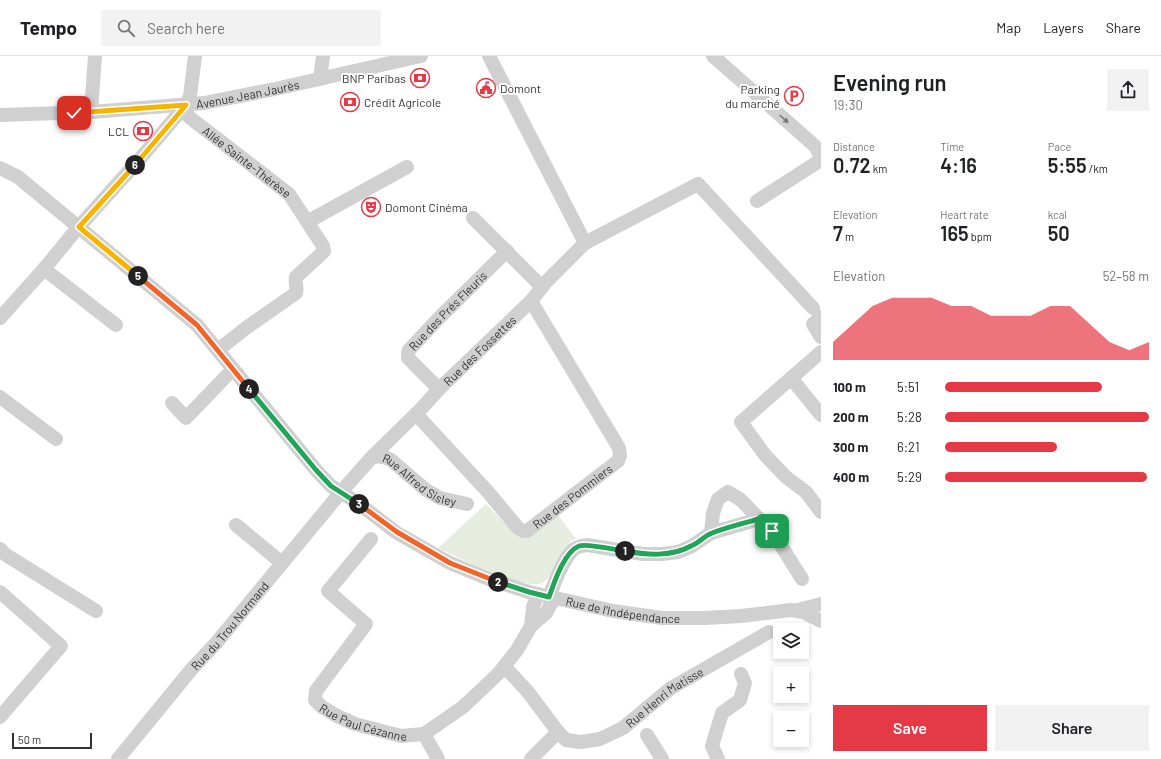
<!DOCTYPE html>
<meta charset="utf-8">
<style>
:root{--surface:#fff;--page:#f2f2f2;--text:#202124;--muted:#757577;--line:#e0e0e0;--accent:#e63946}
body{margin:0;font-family:Barlow,sans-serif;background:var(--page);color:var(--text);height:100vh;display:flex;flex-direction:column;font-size:15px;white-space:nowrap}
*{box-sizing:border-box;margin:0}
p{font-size:13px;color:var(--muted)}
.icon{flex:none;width:22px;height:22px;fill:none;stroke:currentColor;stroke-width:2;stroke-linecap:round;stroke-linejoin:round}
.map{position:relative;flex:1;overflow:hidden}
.details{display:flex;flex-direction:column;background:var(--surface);width:340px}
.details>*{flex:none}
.buttons{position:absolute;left:773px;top:567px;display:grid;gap:8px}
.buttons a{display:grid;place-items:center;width:36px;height:36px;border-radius:0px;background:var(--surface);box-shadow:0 2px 6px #0003;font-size:20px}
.scale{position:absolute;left:12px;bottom:10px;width:80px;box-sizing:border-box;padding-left:4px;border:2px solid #333;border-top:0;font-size:11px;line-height:14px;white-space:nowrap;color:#333;-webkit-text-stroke:3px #fff;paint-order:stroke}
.pin{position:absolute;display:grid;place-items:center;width:34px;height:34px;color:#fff;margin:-17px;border-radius:8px;box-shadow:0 2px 6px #0006}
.km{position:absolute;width:20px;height:20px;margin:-10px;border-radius:50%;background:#222;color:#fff;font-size:11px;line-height:20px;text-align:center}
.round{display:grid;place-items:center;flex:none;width:42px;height:42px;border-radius:0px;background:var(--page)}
.head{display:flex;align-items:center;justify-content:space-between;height:68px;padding:0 12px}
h1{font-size:22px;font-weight:600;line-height:30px}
.stats{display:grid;grid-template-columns:repeat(3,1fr);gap:6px;height:68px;padding:4px 12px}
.stats div{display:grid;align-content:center}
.stats b{font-size:20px;font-weight:600}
.stats small{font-size:11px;font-weight:400}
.stats p{font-size:11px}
.chart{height:112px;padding:8px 12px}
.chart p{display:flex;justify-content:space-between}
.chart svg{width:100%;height:72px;margin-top:4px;fill:var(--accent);opacity:.7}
.primary-button{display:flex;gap:8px;margin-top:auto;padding:8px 12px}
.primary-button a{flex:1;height:46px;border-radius:0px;background:var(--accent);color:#fff;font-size:16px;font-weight:600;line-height:46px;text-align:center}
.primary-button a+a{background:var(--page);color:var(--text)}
ul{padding:0 12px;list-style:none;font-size:13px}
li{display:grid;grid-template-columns:64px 48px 1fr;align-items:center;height:30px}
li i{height:10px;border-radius:5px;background:var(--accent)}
header{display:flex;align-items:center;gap:24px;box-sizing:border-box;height:56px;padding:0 20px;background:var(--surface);border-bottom:1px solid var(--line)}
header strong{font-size:19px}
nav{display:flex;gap:22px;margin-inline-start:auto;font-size:14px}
.search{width:280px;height:36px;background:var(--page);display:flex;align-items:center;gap:10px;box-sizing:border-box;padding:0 14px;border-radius:0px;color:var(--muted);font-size:15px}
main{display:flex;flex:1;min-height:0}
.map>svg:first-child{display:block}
</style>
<header>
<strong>Tempo</strong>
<div class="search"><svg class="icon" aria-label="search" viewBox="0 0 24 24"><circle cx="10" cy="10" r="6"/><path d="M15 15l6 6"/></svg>Search here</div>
<nav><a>Map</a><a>Layers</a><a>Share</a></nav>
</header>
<main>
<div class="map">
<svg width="821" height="703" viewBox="0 0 821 703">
<rect width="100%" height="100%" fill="#fff"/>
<path fill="#e6ecdf" d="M 486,448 L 519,481 L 526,482 L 558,459 L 576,483 L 571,485 C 565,496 554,519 544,526 C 527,537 456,500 438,492 Z"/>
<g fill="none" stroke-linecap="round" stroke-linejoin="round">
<g stroke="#d0d0d0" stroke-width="14">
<path d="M 489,0 L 585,187"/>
<path d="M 713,0 L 815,90 L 821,101"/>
<path d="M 320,23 L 323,0"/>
<path id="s1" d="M 186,49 L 186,55 L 189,61 L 289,138 L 323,190 L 324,195 L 320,199 L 296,221 C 294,226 298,231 296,237 L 246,272 L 218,294"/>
<path d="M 91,56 L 95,0"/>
<path id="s2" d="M 0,59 L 91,56 L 204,47 L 275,33 L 421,0"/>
<path id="s3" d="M 0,112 L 18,121 L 197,269 L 316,414 L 331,430 L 358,447 L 397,477 L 450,507 L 489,523 L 529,536 L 613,555 L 662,562 L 705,562 L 741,560 L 791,554 L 803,556 L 821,565"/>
<path d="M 757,145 L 821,104"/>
<path d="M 473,162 L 542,231"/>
<path d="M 307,166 L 407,111"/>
<path d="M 44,213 L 116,269"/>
<path d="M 821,261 L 813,268 L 821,281"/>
<path d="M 0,262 L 44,213 L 76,174 L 138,105 L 186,49 L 190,40 L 195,0"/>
<path d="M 821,296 L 741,366 L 765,399 L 786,421 L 806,436 L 821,456"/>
<path d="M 791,322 L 821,359"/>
<path id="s4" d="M 439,333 L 408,302 L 408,298 L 409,294 L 438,263 L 507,195"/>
<path d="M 0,341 L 56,383"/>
<path d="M 172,347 L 186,362 L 233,313"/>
<path id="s5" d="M 416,358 L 488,436 L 518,472 L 523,475 L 527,475 L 618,405 L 620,400 L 619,392 L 531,245"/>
<path id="s6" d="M 373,400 L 421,353 L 439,333 L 531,245 L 546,226 L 585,187 L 698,128 L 813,252"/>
<path d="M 236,469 L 282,507"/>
<path d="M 711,477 L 713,457 L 718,443 L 728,436 L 741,444 L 759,463"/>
<path id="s7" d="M 371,483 L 328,535 L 366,568 L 316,635 L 315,644 L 322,651 L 337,660 L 355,668 L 401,680 L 424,678 L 463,651 L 499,617 L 517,594 L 531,570"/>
<path d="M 0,493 L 6,499 L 96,555"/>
<path d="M 0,536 L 61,590 L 0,661"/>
<path d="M 538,538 L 533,551 L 531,570 L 546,557 L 554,542"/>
<path d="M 549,541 C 554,528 563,503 573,494 C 577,490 582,490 587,489 L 643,498 L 662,498 L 678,496 L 692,490 L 711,477 L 759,463 L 772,475 L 802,523"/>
<path d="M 798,554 L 821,548"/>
<path id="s8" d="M 505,611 L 528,636 L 558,676 L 566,684 L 581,686 L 600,683 L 623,672 L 671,632 L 769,576"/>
<path d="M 424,678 L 438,703"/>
<path d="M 647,679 L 662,703"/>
<path id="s9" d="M 118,703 L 190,615 L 217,586 L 341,436 L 373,400 L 384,401 L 391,404 L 426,434 L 440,442 L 467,448"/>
<path d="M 531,703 L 558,676"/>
<path d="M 718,703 L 712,690 L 722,657 L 740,644 L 745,627 L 741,618"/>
</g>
</g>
<defs><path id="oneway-solid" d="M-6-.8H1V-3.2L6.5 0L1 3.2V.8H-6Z"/></defs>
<use fill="#7a7a7a" href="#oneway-solid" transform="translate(784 63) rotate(42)"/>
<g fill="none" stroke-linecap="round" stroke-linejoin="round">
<g stroke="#fff" stroke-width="8">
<path id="split-1" d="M 625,495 C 647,499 671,501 691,490 C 699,487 704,480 712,477 C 727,471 744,467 759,463 L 772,475"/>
</g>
<g stroke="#fff" stroke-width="8">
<path id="split-2" d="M 498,526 L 529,536 L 549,541 C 554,527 564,496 579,490 C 587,487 615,494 625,495"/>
</g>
<g stroke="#fff" stroke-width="8">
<path id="split-3" d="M 359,448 L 397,476 L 450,507 L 498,526"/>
</g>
<g stroke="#fff" stroke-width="8">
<path id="split-4" d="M 249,333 L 316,414 L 331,430 L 359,448"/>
</g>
<g stroke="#fff" stroke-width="8">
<path id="split-5" d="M 138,220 L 197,269 L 249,333"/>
</g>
<g stroke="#fff" stroke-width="8">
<path id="split-6" d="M 135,109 L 79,171 L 138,220"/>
</g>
<g stroke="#fff" stroke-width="8">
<path id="split-7" d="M 74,57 L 186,49 L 135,109"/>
</g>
<use href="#split-1" stroke="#22a559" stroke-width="5"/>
<use href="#split-2" stroke="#22a559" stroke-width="5"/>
<use href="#split-3" stroke="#f0652b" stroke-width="5"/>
<use href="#split-4" stroke="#22a559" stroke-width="5"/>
<use href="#split-5" stroke="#f0652b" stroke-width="5"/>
<use href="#split-6" stroke="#f5b400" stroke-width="5"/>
<use href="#split-7" stroke="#f5b400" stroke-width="5"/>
</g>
<defs>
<g id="bank-ring" transform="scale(1)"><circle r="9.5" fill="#fff" stroke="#e63946" stroke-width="1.5"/><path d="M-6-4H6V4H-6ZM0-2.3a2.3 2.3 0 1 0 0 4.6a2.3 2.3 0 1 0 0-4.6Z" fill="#e63946"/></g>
<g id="civic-ring" transform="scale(1)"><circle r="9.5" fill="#fff" stroke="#e63946" stroke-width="1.5"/><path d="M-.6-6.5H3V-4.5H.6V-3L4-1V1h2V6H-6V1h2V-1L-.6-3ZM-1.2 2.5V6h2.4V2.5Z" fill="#e63946"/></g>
<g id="parking-ring" transform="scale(1)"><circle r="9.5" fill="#fff" stroke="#e63946" stroke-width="1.5"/><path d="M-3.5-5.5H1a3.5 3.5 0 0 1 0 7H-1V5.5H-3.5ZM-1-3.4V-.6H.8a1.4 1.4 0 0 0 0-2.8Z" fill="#e63946"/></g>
<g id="theatre-ring" transform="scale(1)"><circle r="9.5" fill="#fff" stroke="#e63946" stroke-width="1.5"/><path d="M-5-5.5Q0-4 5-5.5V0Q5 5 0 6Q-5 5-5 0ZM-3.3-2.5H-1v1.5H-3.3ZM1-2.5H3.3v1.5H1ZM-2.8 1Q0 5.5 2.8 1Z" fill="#e63946"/></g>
</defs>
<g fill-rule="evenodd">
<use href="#bank-ring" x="420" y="22"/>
<use href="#civic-ring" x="486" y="32"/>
<use href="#parking-ring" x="794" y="40"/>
<use href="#bank-ring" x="350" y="46"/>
<use href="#bank-ring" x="143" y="75"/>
<use href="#theatre-ring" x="371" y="151"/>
</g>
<g text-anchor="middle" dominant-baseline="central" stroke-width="4" stroke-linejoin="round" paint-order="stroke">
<g font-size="12" fill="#333" stroke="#fff" text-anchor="end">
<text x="406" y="22">BNP Paribas</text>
<text x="500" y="32" text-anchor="start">Domont</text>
<text x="780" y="33">Parking<tspan x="780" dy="14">du marché</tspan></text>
<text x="364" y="46" text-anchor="start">Crédit Agricole</text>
<text x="129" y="75">LCL</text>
<text x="385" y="151" text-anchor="start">Domont Cinéma</text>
</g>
<g font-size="12" fill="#333" stroke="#fff">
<text stroke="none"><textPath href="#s2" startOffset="249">Avenue Jean Jaurès</textPath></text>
<text stroke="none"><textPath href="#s1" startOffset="86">Allée Sainte-Thérèse</textPath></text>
<text stroke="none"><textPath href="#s4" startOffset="107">Rue des Prés Fleuris</textPath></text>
<text stroke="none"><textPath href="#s6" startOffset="150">Rue des Fossettes</textPath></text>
<text stroke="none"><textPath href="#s9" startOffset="450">Rue Alfred Sisley</textPath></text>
<text stroke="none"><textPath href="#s5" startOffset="220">Rue des Pommiers</textPath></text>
<text stroke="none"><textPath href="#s3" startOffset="784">Rue de l'Indépendance</textPath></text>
<text stroke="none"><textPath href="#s9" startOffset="174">Rue du Trou Normand</textPath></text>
<text stroke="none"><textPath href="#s8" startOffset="207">Rue Henri Matisse</textPath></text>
<text stroke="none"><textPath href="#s7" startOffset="265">Rue Paul Cézanne</textPath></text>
</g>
</g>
</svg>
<div class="buttons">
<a><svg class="icon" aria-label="layers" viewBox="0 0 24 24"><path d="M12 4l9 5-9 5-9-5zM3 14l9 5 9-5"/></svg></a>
<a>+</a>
<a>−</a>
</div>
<div class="scale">50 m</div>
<div class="pin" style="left:772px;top:475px;background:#1e9e55"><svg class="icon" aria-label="arrive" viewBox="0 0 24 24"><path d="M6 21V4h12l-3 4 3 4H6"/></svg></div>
<div class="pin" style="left:74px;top:57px;background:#d93025"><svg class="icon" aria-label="check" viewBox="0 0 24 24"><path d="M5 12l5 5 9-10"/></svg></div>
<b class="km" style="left:625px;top:495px">1</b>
<b class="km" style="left:498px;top:526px">2</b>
<b class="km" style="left:359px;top:448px">3</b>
<b class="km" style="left:249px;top:333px">4</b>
<b class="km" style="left:138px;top:220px">5</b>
<b class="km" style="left:135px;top:109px">6</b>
</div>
<section class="details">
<div class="head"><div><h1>Evening run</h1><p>19:30</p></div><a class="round"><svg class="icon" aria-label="share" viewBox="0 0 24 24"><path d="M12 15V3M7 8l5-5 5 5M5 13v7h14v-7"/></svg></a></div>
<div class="stats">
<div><p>Distance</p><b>0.72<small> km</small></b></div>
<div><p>Time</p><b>4:16</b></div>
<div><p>Pace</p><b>5:55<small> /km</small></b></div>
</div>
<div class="stats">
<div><p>Elevation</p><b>7<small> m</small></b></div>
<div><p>Heart rate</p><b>165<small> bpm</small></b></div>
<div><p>kcal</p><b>50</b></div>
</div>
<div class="chart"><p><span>Elevation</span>52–58 m</p>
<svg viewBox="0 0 160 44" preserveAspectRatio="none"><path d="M0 44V33L10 22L20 11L30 6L40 6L50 6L60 11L70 11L80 17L90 17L100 17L110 11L120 11L130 22L140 33L150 38L160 33V44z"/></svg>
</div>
<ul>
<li><b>100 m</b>5:51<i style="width:77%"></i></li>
<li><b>200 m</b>5:28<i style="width:100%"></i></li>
<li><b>300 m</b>6:21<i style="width:55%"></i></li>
<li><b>400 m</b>5:29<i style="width:99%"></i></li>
</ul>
<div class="primary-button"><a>Save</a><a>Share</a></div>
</section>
</main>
